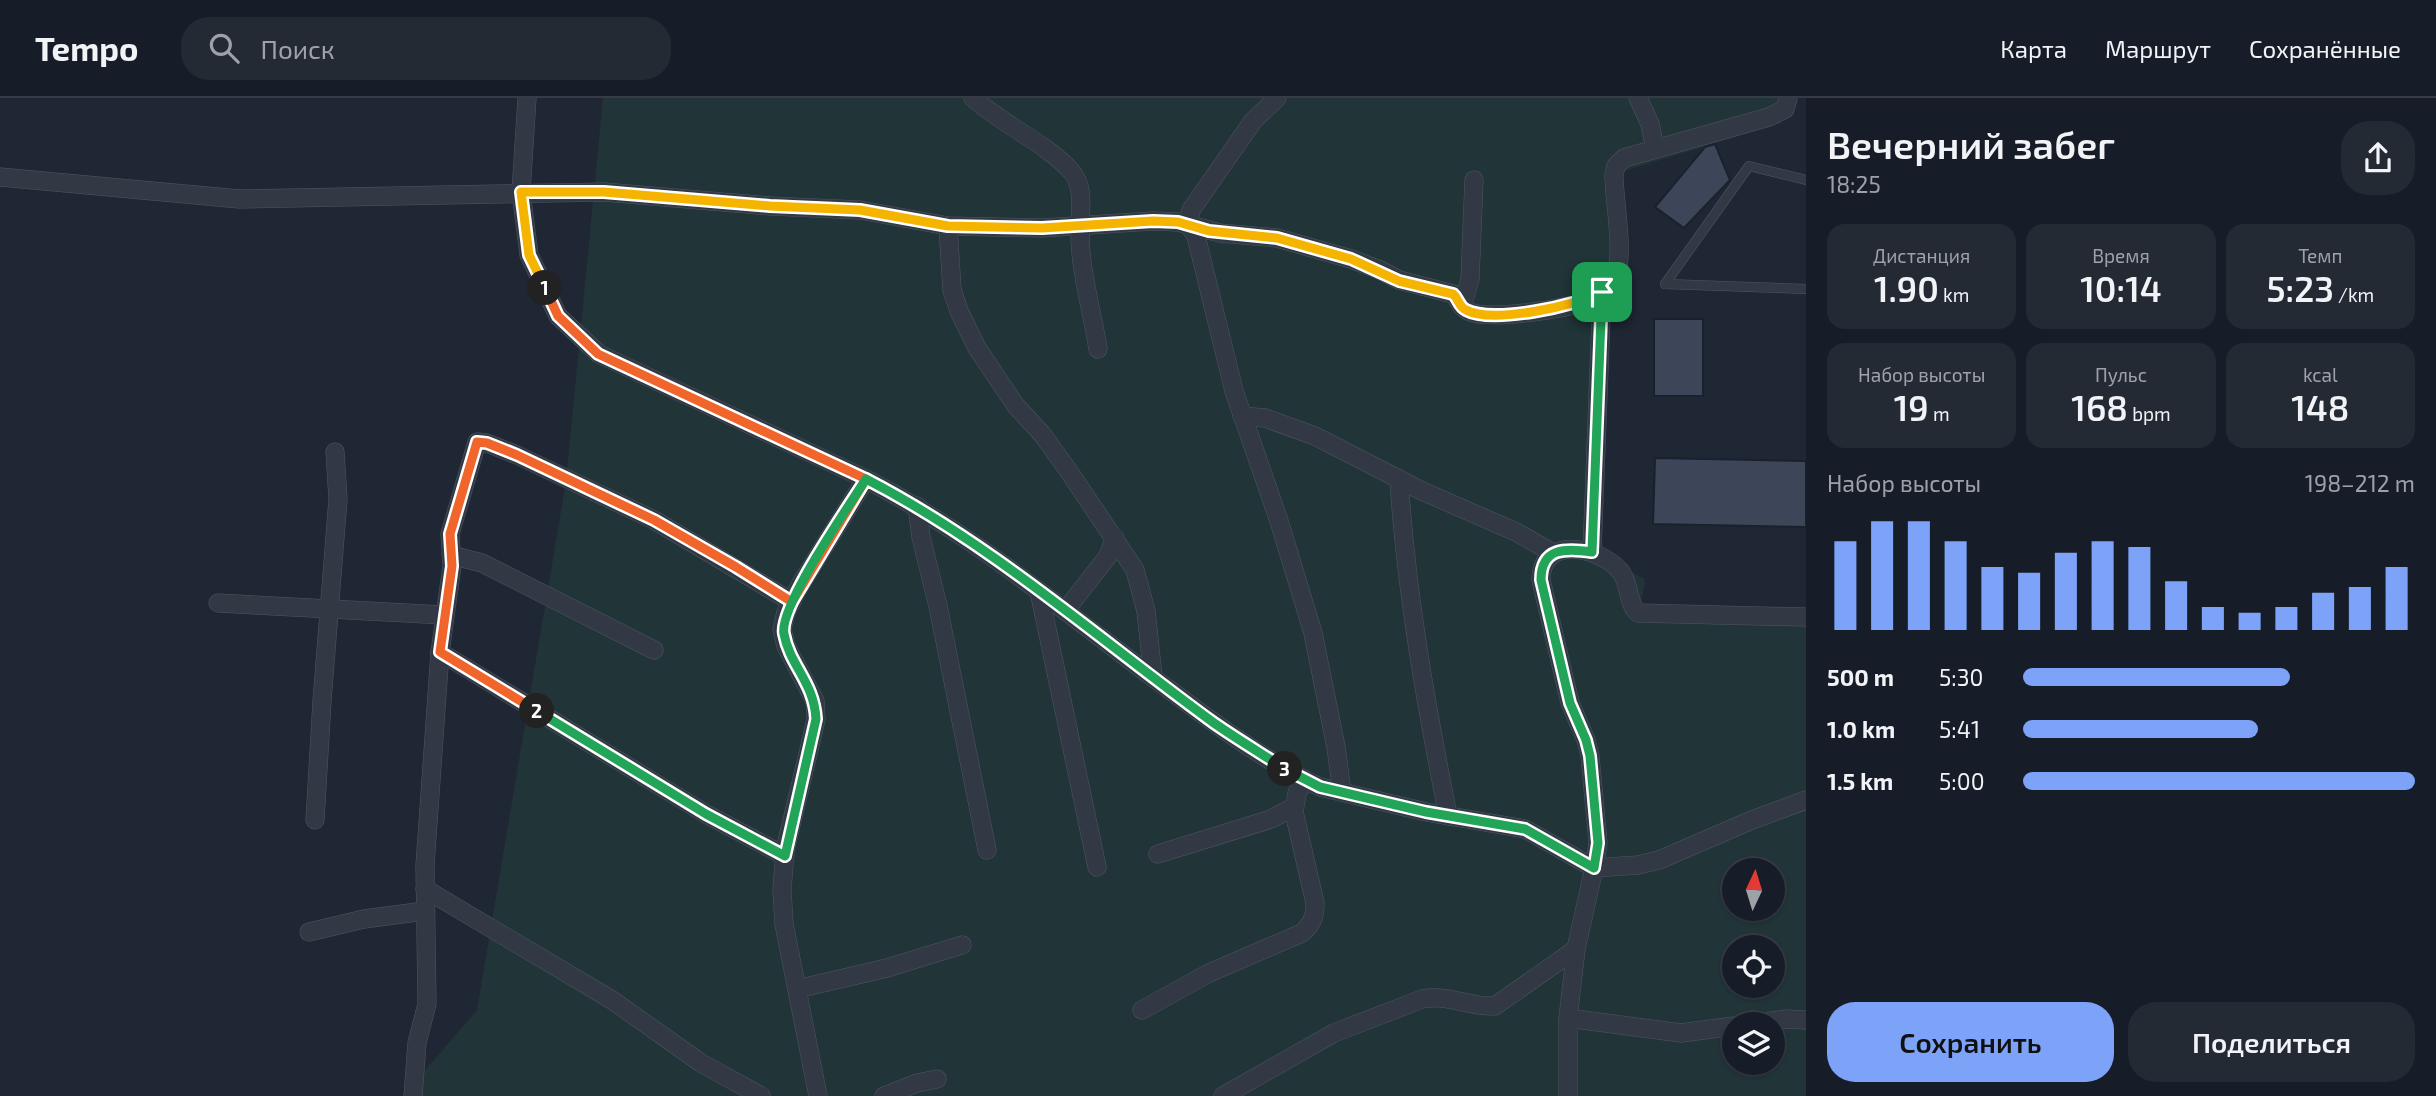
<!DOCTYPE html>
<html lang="ru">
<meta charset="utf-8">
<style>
:root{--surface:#171d28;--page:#242a34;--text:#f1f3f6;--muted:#9ea2a8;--line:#363b45;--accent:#7ca3f7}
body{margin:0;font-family:"Exo 2",sans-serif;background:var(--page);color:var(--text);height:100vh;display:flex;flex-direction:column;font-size:26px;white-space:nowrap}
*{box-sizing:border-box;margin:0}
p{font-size:23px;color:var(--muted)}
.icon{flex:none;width:38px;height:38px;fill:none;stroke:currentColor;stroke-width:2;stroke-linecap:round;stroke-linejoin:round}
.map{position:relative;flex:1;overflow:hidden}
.side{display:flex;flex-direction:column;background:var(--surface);width:630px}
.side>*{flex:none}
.needle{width:46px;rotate:4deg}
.controls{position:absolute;left:1722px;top:760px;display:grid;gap:14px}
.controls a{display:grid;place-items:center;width:63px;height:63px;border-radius:50%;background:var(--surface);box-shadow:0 2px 5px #0004,0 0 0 2px var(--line);font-size:35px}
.pin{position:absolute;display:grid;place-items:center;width:60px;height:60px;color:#fff;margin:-30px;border-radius:14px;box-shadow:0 4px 10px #0006}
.km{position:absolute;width:35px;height:35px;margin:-18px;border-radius:50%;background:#222;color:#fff;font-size:19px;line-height:35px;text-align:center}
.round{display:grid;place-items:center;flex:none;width:74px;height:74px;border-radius:28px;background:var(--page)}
.head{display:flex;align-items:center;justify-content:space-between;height:119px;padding:0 21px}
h1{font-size:38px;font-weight:600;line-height:52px}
.metrics{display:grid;grid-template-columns:repeat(3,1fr);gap:10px;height:119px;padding:7px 21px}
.metrics div{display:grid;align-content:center;border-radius:18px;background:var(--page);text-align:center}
.metrics b{font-size:35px;font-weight:600}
.metrics small{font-size:19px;font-weight:400}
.metrics p{font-size:19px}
.chart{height:196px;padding:14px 21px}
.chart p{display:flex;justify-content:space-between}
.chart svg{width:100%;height:126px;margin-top:7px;stroke:var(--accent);stroke-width:6}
.button{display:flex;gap:14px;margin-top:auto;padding:14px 21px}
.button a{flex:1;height:80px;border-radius:28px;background:var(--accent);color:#111;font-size:28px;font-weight:600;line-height:80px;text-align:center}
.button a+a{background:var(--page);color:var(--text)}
ul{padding:0 21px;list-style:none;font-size:23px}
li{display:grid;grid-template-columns:112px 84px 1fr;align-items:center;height:52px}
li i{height:18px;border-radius:9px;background:var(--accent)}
header{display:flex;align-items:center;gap:42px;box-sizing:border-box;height:98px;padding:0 35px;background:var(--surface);border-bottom:2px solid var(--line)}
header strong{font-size:33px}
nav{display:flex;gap:38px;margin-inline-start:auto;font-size:24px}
.search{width:490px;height:63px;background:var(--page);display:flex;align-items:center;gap:18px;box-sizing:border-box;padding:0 24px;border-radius:28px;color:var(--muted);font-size:26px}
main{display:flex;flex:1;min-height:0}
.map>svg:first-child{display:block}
</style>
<header>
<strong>Tempo</strong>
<div class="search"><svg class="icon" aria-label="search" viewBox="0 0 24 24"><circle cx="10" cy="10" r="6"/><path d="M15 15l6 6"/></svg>Поиск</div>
<nav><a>Карта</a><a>Маршрут</a><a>Сохранённые</a></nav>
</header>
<main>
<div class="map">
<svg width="1806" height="998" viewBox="0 0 1806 998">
<rect width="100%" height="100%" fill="#1f2735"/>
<path fill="#213437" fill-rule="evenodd" d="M 603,0 L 1783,0 L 1781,25 L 1621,74 L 1625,187 L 1605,203 L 1602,460 L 1645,481 L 1640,511 L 1806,515 L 1806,998 L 403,998 L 477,912 L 566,383 ZM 1734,772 L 1773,772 L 1773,810 L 1734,810 ZM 1734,849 L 1773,849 L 1773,887 L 1734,887 ZM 1734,926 L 1773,926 L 1773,964 L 1734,964 Z"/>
<g fill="#3c4658" stroke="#1a202c" stroke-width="2">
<path d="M 1715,46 L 1730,82 L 1684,130 L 1655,109 L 1705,49 Z"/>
<rect x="1654" y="221" width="49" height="77"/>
<path d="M 1655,360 L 1806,363 L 1806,429 L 1653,426 Z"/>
</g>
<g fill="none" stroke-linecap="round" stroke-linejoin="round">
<g stroke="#4f5664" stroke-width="10">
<g id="lane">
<path d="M 1665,186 L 1749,68 L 1806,82"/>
<path d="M 1665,186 L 1806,191"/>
</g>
</g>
<g stroke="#4f5664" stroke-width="19">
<g id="street">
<path d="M 527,0 L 521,94 L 529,157 L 558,218 L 599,256 L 866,381 C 972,436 1064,513 1159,584 C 1206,619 1253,655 1305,682 L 1320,689 L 1426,714 L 1525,731 L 1594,770 L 1576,851 L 1568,920 L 1681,935 L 1734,928"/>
<path d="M 973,0 C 1002,26 1047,46 1071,73 C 1085,89 1080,111 1080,130 C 1079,171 1092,211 1098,251"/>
<path d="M 1277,0 L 1253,23 L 1191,112 L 1188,126 L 1196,138 L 1234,293 L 1279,423 L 1313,535 L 1336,649 L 1342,694"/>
<path d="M 1638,0 L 1650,26 L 1655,50"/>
<path d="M 0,79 L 239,101 L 604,94 L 770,108 L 860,112 L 948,128 L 1042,130 L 1153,123 L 1178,124 L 1220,135 L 1277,140 L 1351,161 L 1380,172 L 1399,182 L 1453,196 C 1460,202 1460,210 1470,214 C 1491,222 1565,211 1587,203 C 1597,198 1610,189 1615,179 C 1625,156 1614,103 1614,77 L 1616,68 L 1624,60 L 1769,19 L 1785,11 L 1788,0"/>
<path d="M 948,128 L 952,192 L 959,213 L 977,250 L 1016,308 L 1042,336 L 1070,375 L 1135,472 L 1146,513 L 1153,579"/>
<path d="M 1462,209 L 1470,181 L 1474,82"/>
<path d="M 1242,318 L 1265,320 L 1315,338 L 1422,393 L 1516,434 L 1553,455"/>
<path d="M 1399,381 C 1406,495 1426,606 1448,718"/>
<path d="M 917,408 L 921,439 L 938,508 L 987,752"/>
<path d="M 1592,454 L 1602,194"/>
<path d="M 451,457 L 482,465 L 654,552"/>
<path d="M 1039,493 L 1097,769"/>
<path d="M 218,505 L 444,517"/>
<path d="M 1065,513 L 1108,458 L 1115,440"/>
<path d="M 1806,519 L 1638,515 C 1627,505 1630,486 1621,474 C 1601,449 1541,436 1541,482 L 1570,605 L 1586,642 L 1590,658 L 1598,745 L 1594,770 L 1638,767 L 1659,762 L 1752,722 L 1806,702"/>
<path d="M 440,554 L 706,716 L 785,758"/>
<path d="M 315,722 L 322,603 L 338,401 L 335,354"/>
<path d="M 1158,756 L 1271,721 L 1294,709"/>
<path d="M 425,791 L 612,902 L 701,965 L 761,998"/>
<path d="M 309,834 L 364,821 L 425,813"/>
<path d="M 797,891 L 887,870 L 962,847"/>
<path d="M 1142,912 L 1209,875 L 1302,835 C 1312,826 1315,819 1315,805 L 1294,714 L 1297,695 L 1305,682"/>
<path d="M 1568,920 L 1568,998"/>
<path d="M 1751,926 L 1786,921 L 1806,922"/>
<path d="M 413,998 L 417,945 L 427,906 L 425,767 L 440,554 L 452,468 L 450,436 L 477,344 L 487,345 L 517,357 L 654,422 L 792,504"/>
<path d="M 818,998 L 784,826 L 782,792 L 785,752 L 811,643 L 816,621 L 815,603 L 786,548 L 782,531 L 786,514 L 800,487 L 866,381"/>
<path d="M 884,998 L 917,985 L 937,981"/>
<path d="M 1223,998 L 1334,935 L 1422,901 C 1449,896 1469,909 1495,908 L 1576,851"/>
</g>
</g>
<use href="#lane" stroke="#323945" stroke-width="9"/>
<use href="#street" stroke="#323945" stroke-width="18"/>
</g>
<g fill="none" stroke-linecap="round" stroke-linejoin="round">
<g stroke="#fff" stroke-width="14">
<path id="split-1" d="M 545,190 L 529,157 L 521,94 L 604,94 L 770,108 L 860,112 L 948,128 L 1042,130 L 1153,123 L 1178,124 L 1209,133 L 1277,140 L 1351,161 L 1399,183 L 1453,196 C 1459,201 1458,208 1466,212 C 1492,226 1577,208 1602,194"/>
</g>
<g stroke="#fff" stroke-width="14">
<path id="split-2" d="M 537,613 L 440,554 L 452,468 L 450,436 L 477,344 L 487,345 L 517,357 L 654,422 L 736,469 L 792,504 L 866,381 L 598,256 L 558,218 L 545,190"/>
</g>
<g stroke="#fff" stroke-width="14">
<path id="split-3" d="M 537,613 L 706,716 L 785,758 L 816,621 C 814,584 790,568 784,536 C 778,510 849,408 866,381 C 992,446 1100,542 1214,625 C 1237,641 1262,656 1285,671"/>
</g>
<g stroke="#fff" stroke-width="14">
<path id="split-4" d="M 1285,671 L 1320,689 L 1426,714 L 1525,731 L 1594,770 L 1598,745 L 1590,658 L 1586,642 L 1570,605 L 1541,482 C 1541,449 1566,450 1592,454 L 1602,194"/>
</g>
<use href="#split-1" stroke="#f5b400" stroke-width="9"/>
<use href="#split-2" stroke="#f0652b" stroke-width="9"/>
<use href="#split-3" stroke="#22a559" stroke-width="9"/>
<use href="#split-4" stroke="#22a559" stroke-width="9"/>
</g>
</svg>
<div class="controls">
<a><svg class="needle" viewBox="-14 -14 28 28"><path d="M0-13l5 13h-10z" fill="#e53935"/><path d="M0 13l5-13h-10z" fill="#9ea2a8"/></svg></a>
<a><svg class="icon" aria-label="locate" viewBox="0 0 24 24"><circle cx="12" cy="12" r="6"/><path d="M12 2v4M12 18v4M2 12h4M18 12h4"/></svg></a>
<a><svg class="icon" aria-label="layers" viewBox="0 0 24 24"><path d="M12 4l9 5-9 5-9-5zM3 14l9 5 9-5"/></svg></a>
</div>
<div class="pin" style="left:1602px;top:194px;background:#1e9e55"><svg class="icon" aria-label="arrive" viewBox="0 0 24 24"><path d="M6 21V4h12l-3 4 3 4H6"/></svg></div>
<b class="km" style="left:545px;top:190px">1</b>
<b class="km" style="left:537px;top:613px">2</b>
<b class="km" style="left:1285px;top:671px">3</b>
</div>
<section class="side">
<div class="head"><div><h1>Вечерний забег</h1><p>18:25</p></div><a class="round"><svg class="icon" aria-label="share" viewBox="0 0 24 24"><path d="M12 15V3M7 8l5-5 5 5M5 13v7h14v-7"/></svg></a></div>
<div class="metrics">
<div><p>Дистанция</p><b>1.90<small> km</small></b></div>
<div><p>Время</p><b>10:14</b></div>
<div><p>Темп</p><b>5:23<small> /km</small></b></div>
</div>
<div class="metrics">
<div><p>Набор высоты</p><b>19<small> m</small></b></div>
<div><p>Пульс</p><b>168<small> bpm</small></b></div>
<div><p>kcal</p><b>148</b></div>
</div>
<div class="chart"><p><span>Набор высоты</span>198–212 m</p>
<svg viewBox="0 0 160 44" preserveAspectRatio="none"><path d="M5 44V13M15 44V6M25 44V6M35 44V13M45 44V22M55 44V24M65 44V17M75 44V13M85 44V15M95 44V27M105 44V36M115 44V38M125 44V36M135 44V31M145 44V29M155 44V22"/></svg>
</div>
<ul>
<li><b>500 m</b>5:30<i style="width:68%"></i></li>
<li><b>1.0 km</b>5:41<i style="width:60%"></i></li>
<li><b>1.5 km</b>5:00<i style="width:100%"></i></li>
</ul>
<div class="button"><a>Сохранить</a><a>Поделиться</a></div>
</section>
</main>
